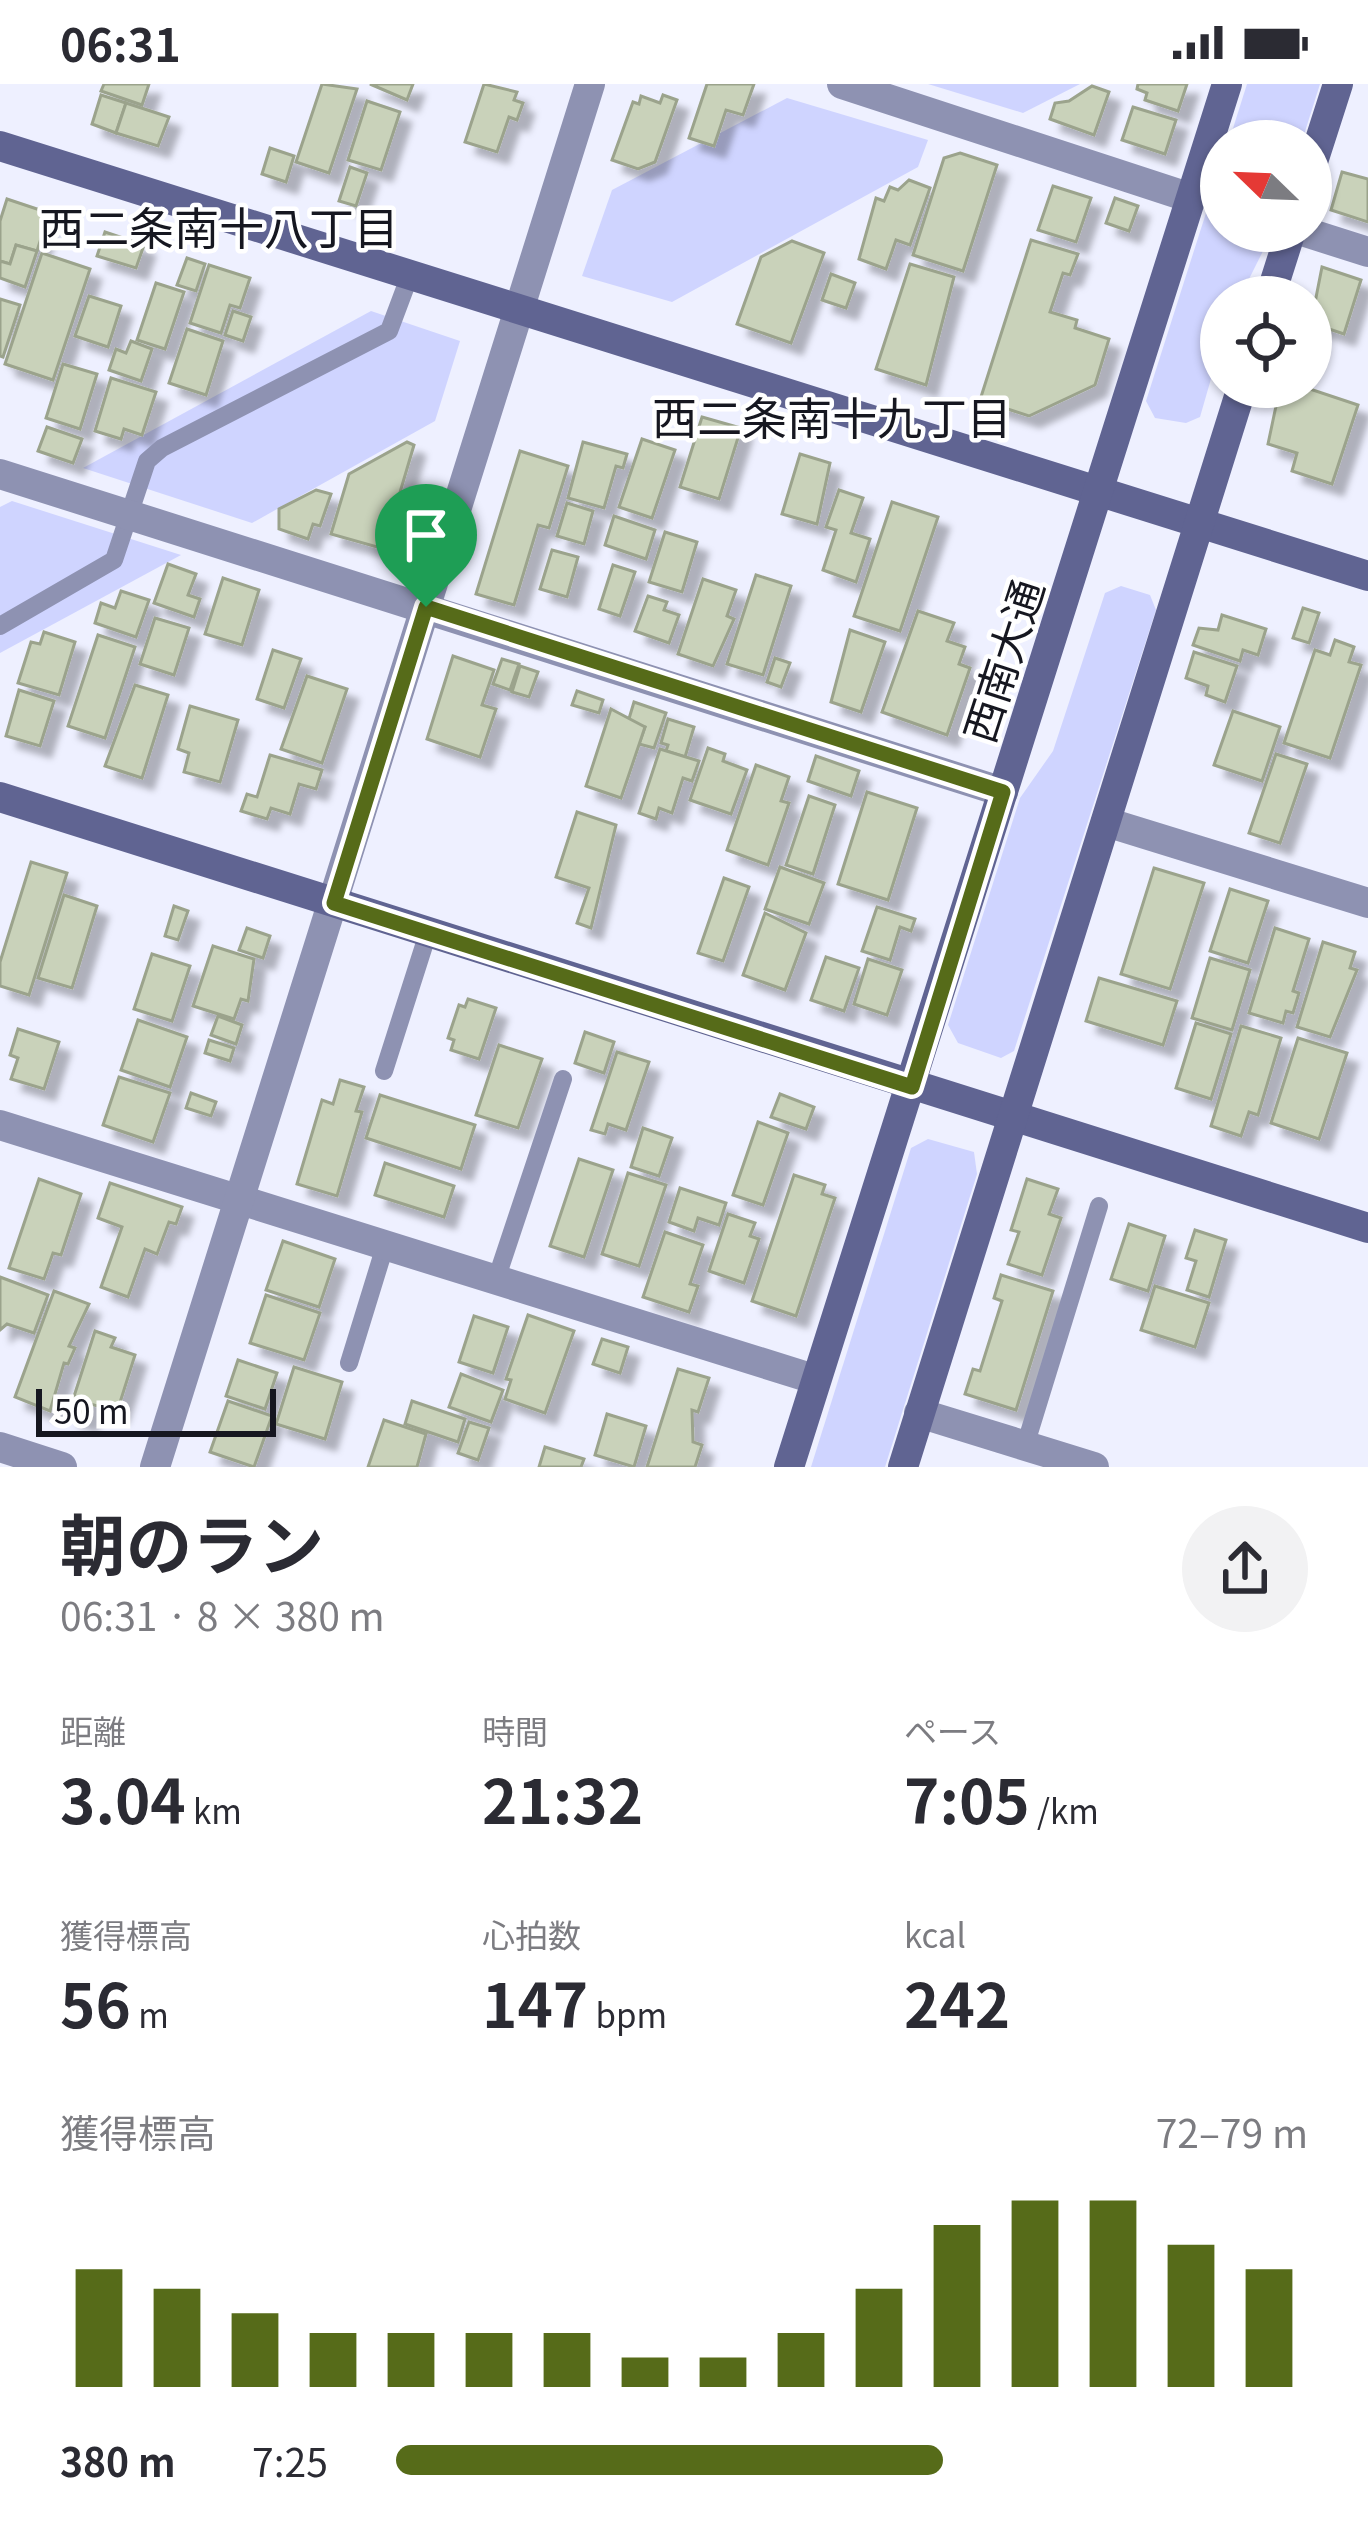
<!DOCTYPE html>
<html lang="ja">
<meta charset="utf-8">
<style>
:root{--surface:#fff;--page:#f2f2f3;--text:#2b2b33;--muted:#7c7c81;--accent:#566b19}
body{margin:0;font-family:Georgia,"Noto Sans JP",serif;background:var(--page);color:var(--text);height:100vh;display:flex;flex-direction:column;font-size:45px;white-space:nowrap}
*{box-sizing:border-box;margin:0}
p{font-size:39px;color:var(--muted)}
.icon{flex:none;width:66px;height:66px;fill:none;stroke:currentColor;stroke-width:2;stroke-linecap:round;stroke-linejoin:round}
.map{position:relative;height:1383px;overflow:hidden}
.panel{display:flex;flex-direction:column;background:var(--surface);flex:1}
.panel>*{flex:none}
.needle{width:78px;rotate:293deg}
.controls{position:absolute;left:1200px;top:36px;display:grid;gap:24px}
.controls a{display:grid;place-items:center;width:132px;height:132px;border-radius:50%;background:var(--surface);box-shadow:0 3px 9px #0004;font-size:60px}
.scale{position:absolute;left:36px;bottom:30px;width:240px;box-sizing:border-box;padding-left:12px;border:6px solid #161720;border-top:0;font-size:33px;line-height:42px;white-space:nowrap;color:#161720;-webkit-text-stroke:9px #fff;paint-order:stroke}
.pin{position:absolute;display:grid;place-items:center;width:102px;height:102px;color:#fff;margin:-123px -51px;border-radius:50% 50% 50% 0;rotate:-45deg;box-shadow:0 0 12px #0007}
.pin .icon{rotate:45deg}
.round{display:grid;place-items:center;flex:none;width:126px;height:126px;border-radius:63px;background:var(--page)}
.headline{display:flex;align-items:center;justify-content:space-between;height:204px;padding:0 60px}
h1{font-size:66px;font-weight:700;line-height:90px}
.figures{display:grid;grid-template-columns:repeat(3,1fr);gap:18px;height:204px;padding:12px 60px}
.figures div{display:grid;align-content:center}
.figures b{font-size:60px;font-weight:700}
.figures small{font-size:33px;font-weight:400}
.figures p{font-size:33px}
.chart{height:336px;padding:24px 60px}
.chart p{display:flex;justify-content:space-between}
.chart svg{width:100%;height:216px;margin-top:12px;stroke:var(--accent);stroke-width:6}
ul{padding:0 60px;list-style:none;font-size:39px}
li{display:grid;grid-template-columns:192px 144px 1fr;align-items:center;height:90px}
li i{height:30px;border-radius:15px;background:var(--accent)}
.status{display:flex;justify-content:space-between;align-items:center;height:84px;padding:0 60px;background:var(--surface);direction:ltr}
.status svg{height:33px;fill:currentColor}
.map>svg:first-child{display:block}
</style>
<div class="status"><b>06:31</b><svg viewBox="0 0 49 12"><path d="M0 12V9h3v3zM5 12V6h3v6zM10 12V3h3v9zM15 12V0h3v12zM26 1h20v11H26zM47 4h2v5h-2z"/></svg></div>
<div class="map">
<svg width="1368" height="1383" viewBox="0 0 1368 1383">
<defs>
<filter id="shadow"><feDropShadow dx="11" dy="11" stdDeviation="3" flood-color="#0004"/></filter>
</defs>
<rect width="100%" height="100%" fill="#eef0ff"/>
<g fill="#cfd4ff">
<path d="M 928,0 L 1080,0 L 1023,29 Z"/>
<path d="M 1247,0 L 1320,0 L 1302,57 L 1229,57 Z"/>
<path d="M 787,14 L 928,56 L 918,83 L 672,218 L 582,192 L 612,106 Z"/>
<path d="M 1221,82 L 1221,147 L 1273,147 L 1240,213 L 1221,213 L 1221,260 L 1200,333 L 1186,339 L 1155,334 L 1146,317 Z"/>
<path d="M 371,227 L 460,257 L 435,337 L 252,439 L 83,384 Z"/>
<path d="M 12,417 L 181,471 L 0,569 L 0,423 Z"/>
<path d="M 1121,502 L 1150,511 L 1156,526 L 1014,967 L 1001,974 L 958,959 L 948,941 L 1020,714 L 1053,667 L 1105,509 Z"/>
<path d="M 928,1055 L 974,1068 L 977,1090 L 885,1383 L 811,1383 L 911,1064 Z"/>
</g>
<g fill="#c9d2ba" stroke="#9ba38c" stroke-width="3" filter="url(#shadow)">
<path d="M 104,0 L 149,0 L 142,21 L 101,7 Z"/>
<path d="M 322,0 L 357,5 L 329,89 L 296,78 Z"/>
<path d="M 370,0 L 413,0 L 407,16 Z"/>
<path d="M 484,0 L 517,8 L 514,16 L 523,19 L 517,36 L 509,33 L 497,68 L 465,58 Z"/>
<path d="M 707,0 L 754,0 L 743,31 L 726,26 L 714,62 L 689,54 Z"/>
<path d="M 1138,0 L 1187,0 L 1178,27 L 1145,16 L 1147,9 L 1137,5 Z"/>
<path d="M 1092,2 L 1109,8 L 1094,51 L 1050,35 L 1055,19 L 1069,17 Z"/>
<path d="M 101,11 L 126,19 L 116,49 L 92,40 Z"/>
<path d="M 663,11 L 677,16 L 655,78 L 638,85 L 612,76 L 633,18 L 639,20 L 641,12 L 660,19 Z"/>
<path d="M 367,17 L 400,28 L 381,86 L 348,76 Z"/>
<path d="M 126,19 L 169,33 L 158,62 L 116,49 Z"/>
<path d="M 1133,23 L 1176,36 L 1165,70 L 1122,56 Z"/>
<path d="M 270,64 L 294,72 L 286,98 L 262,90 Z"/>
<path d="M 960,69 L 997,81 L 963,187 L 913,171 L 944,74 Z"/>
<path d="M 350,83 L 367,89 L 356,122 L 339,117 Z"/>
<path d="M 1342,88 L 1368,95 L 1368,138 L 1331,126 Z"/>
<path d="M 909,96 L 930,104 L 910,161 L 896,156 L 886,185 L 859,175 L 876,114 L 884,117 L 890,103 L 898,106 Z"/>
<path d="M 1053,102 L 1091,114 L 1076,158 L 1038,146 Z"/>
<path d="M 1115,114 L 1138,122 L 1129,147 L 1106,139 Z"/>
<path d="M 7,115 L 49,129 L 37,167 L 16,161 L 10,180 L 0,177 L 0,137 Z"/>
<path d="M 105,148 L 144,161 L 136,184 L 97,172 Z"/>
<path d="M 1031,156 L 1078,170 L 1070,191 L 1063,189 L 1050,228 L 1077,236 L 1075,244 L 1109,255 L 1095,301 L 1029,332 L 980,316 Z"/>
<path d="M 792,157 L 824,169 L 791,259 L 737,240 L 761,173 Z"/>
<path d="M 16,161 L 37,167 L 25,203 L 0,194 L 0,177 L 10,180 Z"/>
<path d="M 42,169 L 90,185 L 53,296 L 5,280 Z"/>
<path d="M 187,174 L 205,180 L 196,207 L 177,201 Z"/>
<path d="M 910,180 L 954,193 L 926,301 L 876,285 Z"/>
<path d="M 209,181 L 250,194 L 240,224 L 230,221 L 221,249 L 190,239 Z"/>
<path d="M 1322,183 L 1361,196 L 1344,250 L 1311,239 Z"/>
<path d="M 831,190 L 855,199 L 846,224 L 822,216 Z"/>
<path d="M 156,199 L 184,208 L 165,265 L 137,256 Z"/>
<path d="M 89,212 L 121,222 L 108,263 L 75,252 Z"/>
<path d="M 0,215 L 20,221 L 3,273 L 0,272 Z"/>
<path d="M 233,227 L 251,233 L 243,257 L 225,251 Z"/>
<path d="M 187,245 L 223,257 L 206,311 L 169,299 Z"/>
<path d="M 131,257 L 152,265 L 141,297 L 109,286 L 116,265 L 126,269 Z"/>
<path d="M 63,280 L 97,290 L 80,345 L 46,334 Z"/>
<path d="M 111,294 L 156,308 L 142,351 L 124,345 L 121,355 L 95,347 Z"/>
<path d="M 1280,303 L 1304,303 L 1358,321 L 1332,400 L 1292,387 L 1297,369 L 1268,360 Z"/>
<path d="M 702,333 L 741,344 L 719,415 L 680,403 Z"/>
<path d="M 47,343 L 82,355 L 73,379 L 38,367 Z"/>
<path d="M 642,355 L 675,366 L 652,434 L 619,423 Z"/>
<path d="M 407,358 L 414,361 L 393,432 L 387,430 L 377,463 L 331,450 L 349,390 Z"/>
<path d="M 583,358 L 627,370 L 623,384 L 616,382 L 604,424 L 568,414 Z"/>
<path d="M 520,367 L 568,382 L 549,444 L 538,441 L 514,521 L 476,510 Z"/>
<path d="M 800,370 L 830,379 L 817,440 L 782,430 Z"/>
<path d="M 316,406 L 331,410 L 320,442 L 313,440 L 308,455 L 279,445 L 279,425 Z"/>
<path d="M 839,406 L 863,414 L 851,449 L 870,455 L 856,498 L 823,486 L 836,446 L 826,443 Z"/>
<path d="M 892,418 L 938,433 L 900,547 L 854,532 Z"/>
<path d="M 567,419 L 593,427 L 584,460 L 557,452 Z"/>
<path d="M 614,432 L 655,446 L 646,475 L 605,461 Z"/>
<path d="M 665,448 L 697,458 L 682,508 L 649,498 Z"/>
<path d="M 552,466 L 578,473 L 567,513 L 540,505 Z"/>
<path d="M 168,480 L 196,490 L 188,511 L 200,515 L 194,533 L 154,519 Z"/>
<path d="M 613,481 L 635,488 L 620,532 L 599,525 Z"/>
<path d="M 756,491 L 791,502 L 763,591 L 727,580 Z"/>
<path d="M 223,494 L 259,506 L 242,561 L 205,550 Z"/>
<path d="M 703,495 L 736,506 L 727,532 L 734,535 L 713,582 L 678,570 Z"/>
<path d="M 121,507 L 149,516 L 136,553 L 95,539 L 101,519 L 115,524 Z"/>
<path d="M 648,512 L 667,518 L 664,526 L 679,531 L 669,559 L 635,547 Z"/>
<path d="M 1303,524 L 1319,529 L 1309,559 L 1293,554 Z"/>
<path d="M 918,527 L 954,539 L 947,557 L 965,563 L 959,580 L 970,584 L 947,651 L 882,628 Z"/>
<path d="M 1222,531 L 1266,545 L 1258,571 L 1243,566 L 1240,577 L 1193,561 L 1199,544 L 1218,546 Z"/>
<path d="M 155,534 L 189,544 L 174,591 L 140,580 Z"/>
<path d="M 850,546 L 885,558 L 861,628 L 831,618 Z"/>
<path d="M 44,548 L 75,558 L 59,611 L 18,599 L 31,558 L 40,560 Z"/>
<path d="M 98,551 L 135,563 L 105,654 L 68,642 Z"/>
<path d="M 1335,556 L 1354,563 L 1349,578 L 1361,581 L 1330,674 L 1284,659 L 1315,566 L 1330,571 Z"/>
<path d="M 273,566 L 301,575 L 284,624 L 257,615 Z"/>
<path d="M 1194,568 L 1237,582 L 1225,618 L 1206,611 L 1208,602 L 1186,594 Z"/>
<path d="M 453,572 L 494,586 L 482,621 L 496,625 L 480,673 L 427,655 Z"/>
<path d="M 775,574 L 790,579 L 781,603 L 767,598 Z"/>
<path d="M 502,575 L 519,580 L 510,606 L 493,600 Z"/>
<path d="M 520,582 L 538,588 L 529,613 L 512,608 Z"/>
<path d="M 307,592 L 347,605 L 322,679 L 281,665 Z"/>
<path d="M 135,601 L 168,611 L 142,694 L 105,682 Z"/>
<path d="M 19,606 L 54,617 L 40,662 L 6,652 Z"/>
<path d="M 577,607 L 603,616 L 599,629 L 572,621 Z"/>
<path d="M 634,618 L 666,629 L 654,664 L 639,660 L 645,643 L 628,638 Z"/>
<path d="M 190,622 L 238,636 L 220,698 L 184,688 L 189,669 L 178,665 Z"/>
<path d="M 611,625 L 645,643 L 621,714 L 586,702 Z"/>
<path d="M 1233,627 L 1280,643 L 1262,697 L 1214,681 Z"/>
<path d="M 668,635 L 694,643 L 685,673 L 666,667 L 668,661 L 661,659 Z"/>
<path d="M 708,664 L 725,670 L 723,677 L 747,686 L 731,730 L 690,716 Z"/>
<path d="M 660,665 L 699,677 L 692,697 L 683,694 L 672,729 L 659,724 L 656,735 L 639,729 Z"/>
<path d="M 1276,670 L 1307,680 L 1280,759 L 1249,749 Z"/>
<path d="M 270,671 L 322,686 L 316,705 L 299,700 L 290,730 L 271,724 L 267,735 L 241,727 L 247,710 L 257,713 Z"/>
<path d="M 816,672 L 859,687 L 851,712 L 808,697 Z"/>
<path d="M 756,681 L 789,693 L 781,717 L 789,719 L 768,781 L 727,766 Z"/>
<path d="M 867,708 L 917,724 L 888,816 L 838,800 Z"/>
<path d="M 809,712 L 835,721 L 813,790 L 786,781 Z"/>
<path d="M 577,728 L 616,741 L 591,844 L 577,839 L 589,804 L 556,793 Z"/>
<path d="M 31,778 L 67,789 L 29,911 L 0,902 L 0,878 Z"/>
<path d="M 780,783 L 824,799 L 809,840 L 765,825 Z"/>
<path d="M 1154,784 L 1204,799 L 1170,905 L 1121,890 Z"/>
<path d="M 724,794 L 749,803 L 723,877 L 698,869 Z"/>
<path d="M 1230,805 L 1268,817 L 1248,879 L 1210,867 Z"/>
<path d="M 64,811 L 97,822 L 72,904 L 38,894 Z"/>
<path d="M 174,822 L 188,827 L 178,856 L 165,852 Z"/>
<path d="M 877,823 L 915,835 L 911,847 L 900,843 L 890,876 L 862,867 Z"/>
<path d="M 765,829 L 806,849 L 785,906 L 743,891 Z"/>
<path d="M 247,844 L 270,852 L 263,874 L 239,866 Z"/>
<path d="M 1275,844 L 1309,855 L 1293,907 L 1299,909 L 1293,929 L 1286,927 L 1283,939 L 1249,929 Z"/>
<path d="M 1323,858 L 1355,868 L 1350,884 L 1357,886 L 1330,953 L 1297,943 Z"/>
<path d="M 213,862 L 254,875 L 248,917 L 241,915 L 234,935 L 193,922 Z"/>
<path d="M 152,870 L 190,882 L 172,937 L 134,925 Z"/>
<path d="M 826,873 L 859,884 L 844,927 L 811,916 Z"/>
<path d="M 1210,874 L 1250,886 L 1232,946 L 1192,934 Z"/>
<path d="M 868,875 L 902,886 L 887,931 L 854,920 Z"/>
<path d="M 1099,894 L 1177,917 L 1163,961 L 1086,937 Z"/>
<path d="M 468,915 L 496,924 L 479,975 L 451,966 L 454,956 L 448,954 L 459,921 L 465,923 Z"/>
<path d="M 218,932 L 242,941 L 236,960 L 211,951 Z"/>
<path d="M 138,936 L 187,953 L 170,1003 L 121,986 Z"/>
<path d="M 1196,939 L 1231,950 L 1211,1015 L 1176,1004 Z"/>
<path d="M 1241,942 L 1281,954 L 1258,1031 L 1249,1028 L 1241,1052 L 1211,1042 Z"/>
<path d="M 18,945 L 59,958 L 44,1005 L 11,995 L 18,974 L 10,971 Z"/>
<path d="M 585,948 L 614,958 L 604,989 L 575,979 Z"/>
<path d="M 1298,954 L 1347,969 L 1319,1055 L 1271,1039 Z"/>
<path d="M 209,956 L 234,964 L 230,977 L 205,969 Z"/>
<path d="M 499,961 L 542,975 L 518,1044 L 476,1031 Z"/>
<path d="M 617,968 L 649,978 L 626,1046 L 608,1040 L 605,1050 L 591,1046 Z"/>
<path d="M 119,993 L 170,1009 L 153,1058 L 103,1041 Z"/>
<path d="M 340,996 L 364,1003 L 356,1027 L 362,1028 L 337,1112 L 297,1100 L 322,1016 L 333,1020 Z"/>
<path d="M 191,1009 L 216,1018 L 211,1032 L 186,1024 Z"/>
<path d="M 780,1010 L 814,1023 L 806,1045 L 771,1033 Z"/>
<path d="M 380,1011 L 475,1041 L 461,1085 L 366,1054 Z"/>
<path d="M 758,1038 L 788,1049 L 763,1121 L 733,1111 Z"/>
<path d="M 643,1044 L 672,1054 L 659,1092 L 631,1083 Z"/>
<path d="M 579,1075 L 613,1086 L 584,1173 L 550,1162 Z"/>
<path d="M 385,1079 L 454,1102 L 444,1133 L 375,1111 Z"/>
<path d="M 628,1089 L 666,1101 L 639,1182 L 602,1170 Z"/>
<path d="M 794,1091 L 825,1101 L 822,1110 L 835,1114 L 796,1232 L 752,1217 Z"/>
<path d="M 39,1095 L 81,1110 L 61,1171 L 53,1169 L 44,1195 L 9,1184 Z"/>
<path d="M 1027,1095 L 1058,1105 L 1049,1130 L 1061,1134 L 1042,1191 L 1008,1180 L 1019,1148 L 1011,1146 Z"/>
<path d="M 110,1099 L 182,1123 L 176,1140 L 169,1138 L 157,1170 L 145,1165 L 128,1213 L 101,1203 L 122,1143 L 98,1134 Z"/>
<path d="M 680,1104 L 726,1119 L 719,1141 L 698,1134 L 694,1147 L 669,1138 Z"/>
<path d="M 728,1130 L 755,1139 L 750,1152 L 759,1155 L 744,1199 L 709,1187 Z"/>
<path d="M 1129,1140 L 1165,1152 L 1148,1207 L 1111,1195 Z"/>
<path d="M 1195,1146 L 1226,1156 L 1209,1213 L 1187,1206 L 1196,1177 L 1186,1174 Z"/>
<path d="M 665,1148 L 703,1161 L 690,1200 L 698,1202 L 689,1228 L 643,1213 Z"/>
<path d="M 283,1157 L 335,1175 L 319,1223 L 266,1206 Z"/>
<path d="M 1001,1191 L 1053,1207 L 1016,1326 L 965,1310 L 973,1285 L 980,1287 L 1002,1217 L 994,1214 Z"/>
<path d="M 0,1193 L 48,1211 L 34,1249 L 7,1240 L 0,1246 Z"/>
<path d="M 1155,1202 L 1209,1219 L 1195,1263 L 1141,1246 Z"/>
<path d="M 54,1207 L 89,1220 L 69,1262 L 75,1264 L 68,1280 L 64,1279 L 50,1327 L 15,1313 Z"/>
<path d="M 266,1211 L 320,1229 L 304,1276 L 250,1259 Z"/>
<path d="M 528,1231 L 574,1247 L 545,1329 L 505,1315 L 511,1296 L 506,1295 Z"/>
<path d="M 474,1232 L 508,1243 L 493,1289 L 459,1278 Z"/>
<path d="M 95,1247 L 115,1254 L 111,1263 L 135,1271 L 117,1328 L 91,1320 L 86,1336 L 68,1331 Z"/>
<path d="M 602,1255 L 628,1263 L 620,1289 L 593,1280 Z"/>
<path d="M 238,1276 L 277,1289 L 265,1325 L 226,1312 Z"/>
<path d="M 294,1283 L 342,1298 L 325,1355 L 276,1340 Z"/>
<path d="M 678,1285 L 709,1294 L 698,1328 L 692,1326 L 693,1358 L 702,1361 L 695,1383 L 647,1383 Z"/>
<path d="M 461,1290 L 503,1306 L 491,1338 L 449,1323 Z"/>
<path d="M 228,1317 L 272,1332 L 254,1383 L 210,1368 Z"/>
<path d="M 412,1317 L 465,1335 L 458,1358 L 405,1340 Z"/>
<path d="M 607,1330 L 646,1342 L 634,1383 L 595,1371 Z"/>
<path d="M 384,1336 L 426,1350 L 417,1383 L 368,1383 Z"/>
<path d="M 469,1338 L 489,1344 L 478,1376 L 458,1369 Z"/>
<path d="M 545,1363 L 584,1375 L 581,1383 L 539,1383 Z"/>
</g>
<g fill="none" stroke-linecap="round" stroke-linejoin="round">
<g stroke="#8e92b2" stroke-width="18">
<path d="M 0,542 L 114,476 L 147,377 L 162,364 L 389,247 L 410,191"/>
<path d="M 384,987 L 428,849"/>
<path d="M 496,1196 L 563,995"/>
<path d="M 349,1279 L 385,1162"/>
<path d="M 1025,1362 L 1099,1122"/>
</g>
<g stroke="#8e92b2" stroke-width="30">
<path d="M 842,0 L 1191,114"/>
<path d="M 1302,147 L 1368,168"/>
<path d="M 0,390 L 1003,708"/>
<path d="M 1106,738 L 1368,819"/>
<path d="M 0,1041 L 814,1295"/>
<path d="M 919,1329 L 1094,1383"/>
<path d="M 0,1363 L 62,1383"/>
<path d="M 155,1383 L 590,0"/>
</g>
<g stroke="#606492" stroke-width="30">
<path d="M 0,62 L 1368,492"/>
<path d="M 1311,84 L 1338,0"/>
<path d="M 1270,213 L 1291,147"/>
<path d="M 0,713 L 1368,1144"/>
<path d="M 789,1383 L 1227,0"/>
<path d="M 903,1383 L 1242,303"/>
</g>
</g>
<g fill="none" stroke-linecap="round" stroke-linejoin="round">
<g stroke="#fff" stroke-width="24">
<path id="route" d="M 426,523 L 1003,708 L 912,1003 L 334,819 Z"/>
</g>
<use href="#route" stroke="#566b19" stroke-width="15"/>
</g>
<g text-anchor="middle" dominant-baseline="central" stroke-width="9" stroke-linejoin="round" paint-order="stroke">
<g font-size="42" fill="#161720" stroke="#fff">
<text transform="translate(1001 576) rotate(-72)">西南大通</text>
</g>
<g font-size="45" fill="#161720" stroke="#fff">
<text x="219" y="141">西二条南十八丁目</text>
<text x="832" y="331">西二条南十九丁目</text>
</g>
</g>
</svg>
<div class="controls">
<a><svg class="needle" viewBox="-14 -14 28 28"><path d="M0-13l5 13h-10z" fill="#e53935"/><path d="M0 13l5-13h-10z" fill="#7c7c81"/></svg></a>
<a><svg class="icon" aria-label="locate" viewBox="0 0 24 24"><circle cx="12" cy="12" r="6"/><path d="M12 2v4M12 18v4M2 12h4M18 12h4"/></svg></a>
</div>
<div class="scale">50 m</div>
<div class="pin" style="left:426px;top:523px;background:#1e9e55"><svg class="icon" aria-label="arrive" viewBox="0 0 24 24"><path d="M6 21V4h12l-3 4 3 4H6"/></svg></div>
</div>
<section class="panel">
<div class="headline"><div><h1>朝のラン</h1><p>06:31 · 8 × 380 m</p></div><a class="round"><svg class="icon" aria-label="share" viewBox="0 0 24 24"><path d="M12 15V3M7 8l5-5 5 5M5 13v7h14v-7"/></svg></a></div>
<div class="figures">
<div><p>距離</p><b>3.04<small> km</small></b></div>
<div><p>時間</p><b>21:32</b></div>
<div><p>ペース</p><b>7:05<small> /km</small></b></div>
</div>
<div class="figures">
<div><p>獲得標高</p><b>56<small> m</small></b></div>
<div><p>心拍数</p><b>147<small> bpm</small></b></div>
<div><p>kcal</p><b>242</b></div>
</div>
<div class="chart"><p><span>獲得標高</span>72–79 m</p>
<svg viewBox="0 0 160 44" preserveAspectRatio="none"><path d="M5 44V20M15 44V24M25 44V29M35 44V33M45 44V33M55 44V33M65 44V33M75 44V38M85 44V38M95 44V33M105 44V24M115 44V11M125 44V6M135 44V6M145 44V15M155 44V20"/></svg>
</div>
<ul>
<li><b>380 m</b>7:25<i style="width:60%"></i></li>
</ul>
</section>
